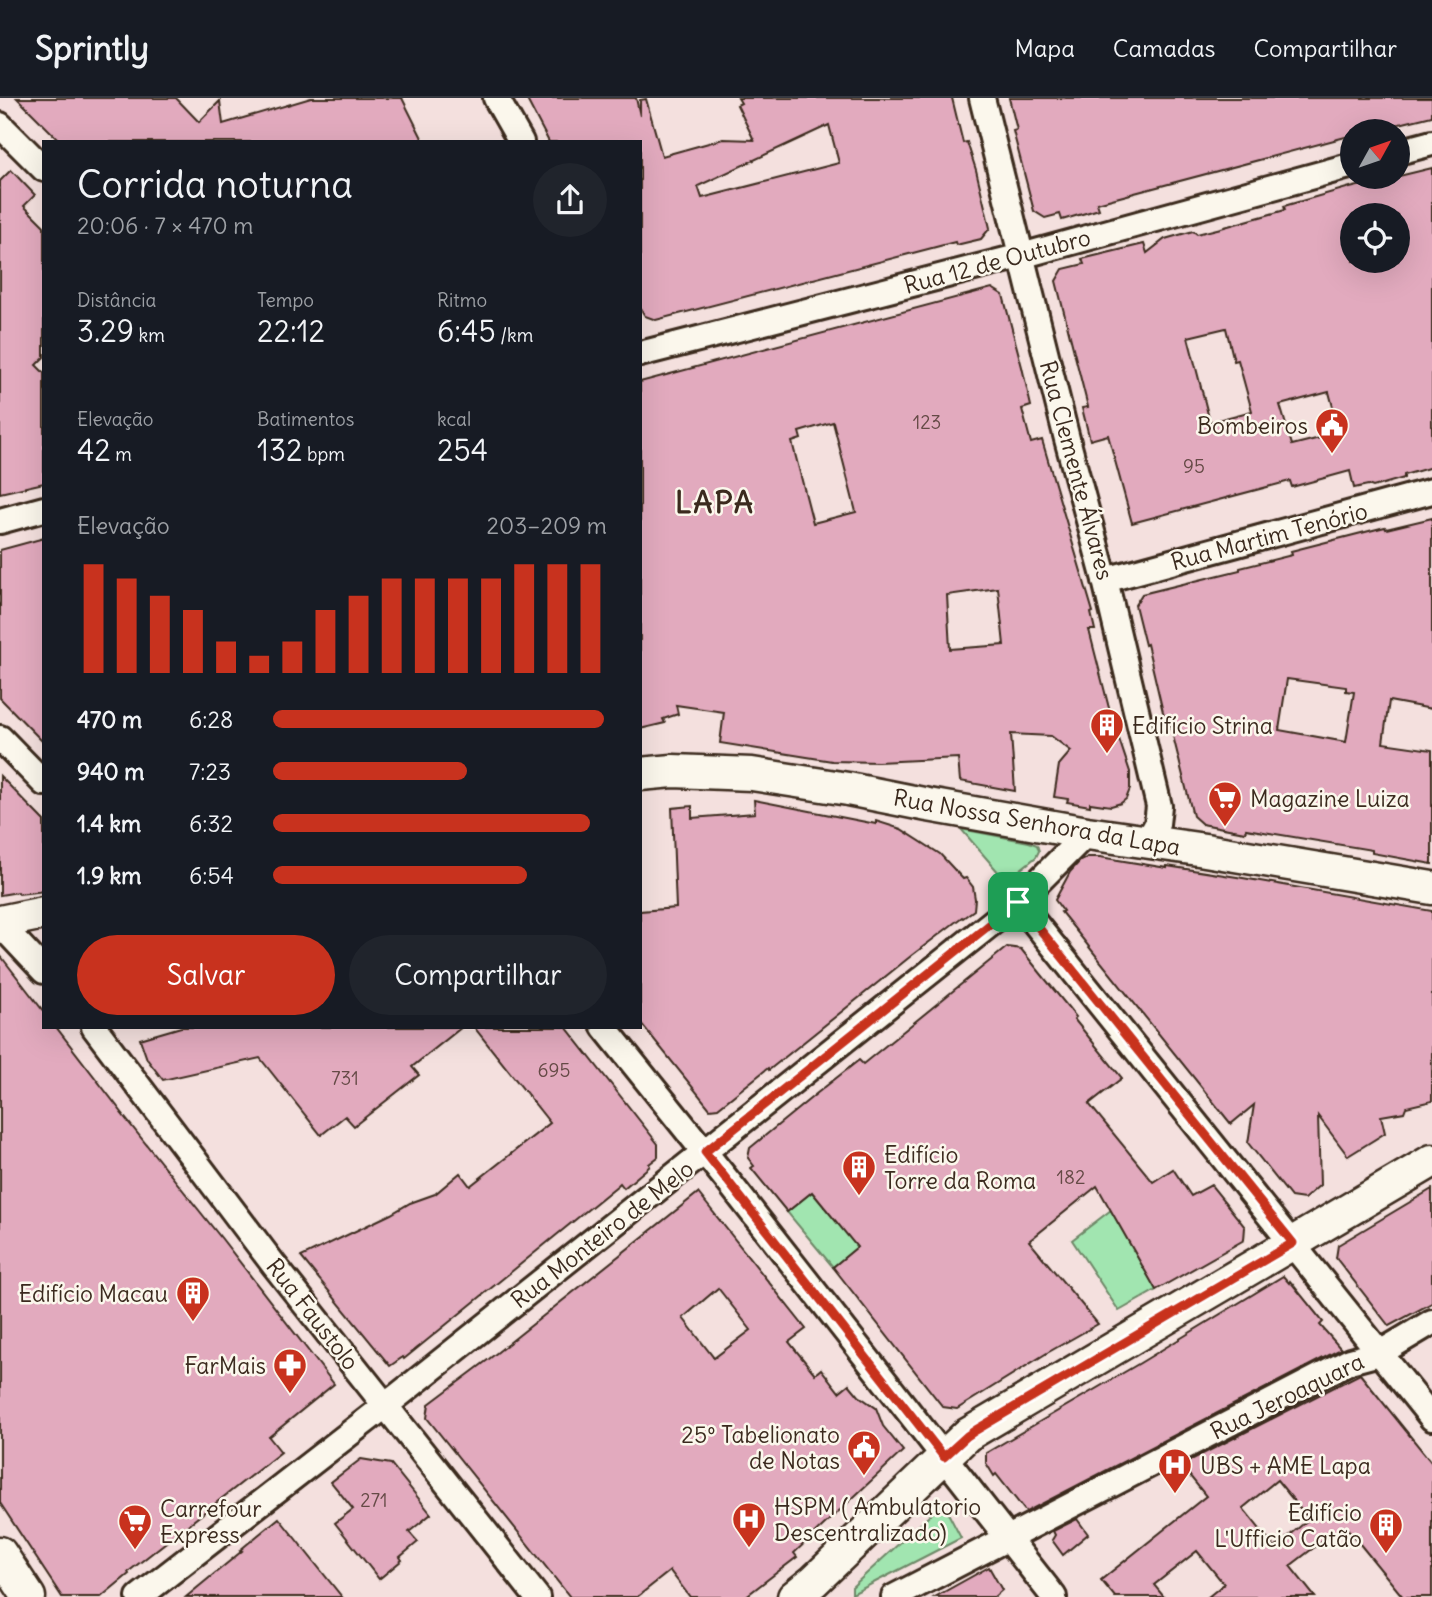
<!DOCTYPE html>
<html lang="pt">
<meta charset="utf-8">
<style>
:root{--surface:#171b24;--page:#20242c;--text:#f1f3f6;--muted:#9ea1a6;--line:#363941;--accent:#c8321e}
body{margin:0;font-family:Delius,sans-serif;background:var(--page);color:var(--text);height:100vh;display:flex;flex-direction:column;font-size:26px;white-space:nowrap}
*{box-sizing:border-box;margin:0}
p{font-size:23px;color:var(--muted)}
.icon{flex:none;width:38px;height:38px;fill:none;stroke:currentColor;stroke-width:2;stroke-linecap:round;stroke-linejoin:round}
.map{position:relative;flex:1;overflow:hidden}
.panel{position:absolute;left:42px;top:42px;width:600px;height:889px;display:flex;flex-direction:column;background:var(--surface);border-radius:0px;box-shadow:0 7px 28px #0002}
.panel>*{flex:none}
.needle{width:46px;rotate:50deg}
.buttons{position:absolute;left:1340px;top:21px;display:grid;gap:14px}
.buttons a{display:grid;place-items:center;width:70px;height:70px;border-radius:50%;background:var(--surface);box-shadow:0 7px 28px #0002;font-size:35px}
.pin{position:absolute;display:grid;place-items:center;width:60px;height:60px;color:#fff;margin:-30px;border-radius:14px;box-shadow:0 4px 10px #0006}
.round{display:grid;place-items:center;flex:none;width:74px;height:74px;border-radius:37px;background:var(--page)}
.summary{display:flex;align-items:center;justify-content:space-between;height:119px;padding:0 35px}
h1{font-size:38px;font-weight:600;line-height:52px}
.stats{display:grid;grid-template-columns:repeat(3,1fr);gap:10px;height:119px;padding:7px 35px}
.stats div{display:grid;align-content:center}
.stats b{font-size:30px;font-weight:600}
.stats small{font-size:19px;font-weight:400}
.stats p{font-size:19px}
.chart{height:196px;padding:14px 35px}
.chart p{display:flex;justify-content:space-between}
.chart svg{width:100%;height:126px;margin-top:7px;stroke:var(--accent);stroke-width:6}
.button{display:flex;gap:14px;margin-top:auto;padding:14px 35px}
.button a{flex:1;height:80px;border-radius:42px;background:var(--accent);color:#fff;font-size:28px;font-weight:600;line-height:80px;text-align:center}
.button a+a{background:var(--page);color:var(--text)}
ul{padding:0 35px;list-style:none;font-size:23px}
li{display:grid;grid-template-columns:112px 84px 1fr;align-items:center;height:52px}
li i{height:18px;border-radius:9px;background:var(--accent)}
header{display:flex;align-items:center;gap:42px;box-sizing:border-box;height:98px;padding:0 35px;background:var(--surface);border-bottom:2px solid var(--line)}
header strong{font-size:33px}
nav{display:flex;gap:38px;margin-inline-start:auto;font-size:24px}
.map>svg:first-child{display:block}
</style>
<header>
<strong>Sprintly</strong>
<nav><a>Mapa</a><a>Camadas</a><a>Compartilhar</a></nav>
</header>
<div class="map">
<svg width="1432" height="1499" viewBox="0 0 1432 1499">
<rect width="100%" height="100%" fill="#f4e0de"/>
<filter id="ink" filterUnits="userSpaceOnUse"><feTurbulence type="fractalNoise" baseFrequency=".0143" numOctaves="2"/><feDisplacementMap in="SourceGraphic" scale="14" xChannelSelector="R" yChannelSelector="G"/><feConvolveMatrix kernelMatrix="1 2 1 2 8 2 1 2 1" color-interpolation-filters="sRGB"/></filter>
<g filter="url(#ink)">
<g fill="#a1e5b0" stroke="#6e8867" stroke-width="2">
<path d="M 961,731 L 1029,744 L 1037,747 L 1039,753 L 1036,759 L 1006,783 Z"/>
<path d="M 812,1094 L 858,1149 L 833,1169 L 787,1114 Z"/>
<path d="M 1111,1112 L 1156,1192 L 1119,1213 L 1072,1142 Z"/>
<path d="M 941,1407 L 947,1413 L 961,1440 L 852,1496 L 852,1489 Z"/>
</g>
<g fill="#e2aabe" stroke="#3b2a1e" stroke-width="2" fill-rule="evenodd">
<path d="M 17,0 L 176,0 L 199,24 L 220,3 L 223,26 L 311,0 L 402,0 L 424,44 L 61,44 Z"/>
<path d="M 526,0 L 636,0 L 640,18 L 640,2 L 646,1 L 662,58 L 723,41 L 754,42 L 737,7 L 741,5 L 738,0 L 952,0 L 963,45 L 967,44 L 976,72 L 990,130 L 981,141 L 956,147 L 955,144 L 656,222 L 645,218 L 640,210 L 640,44 L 549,44 ZM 829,27 L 839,65 L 702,100 L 698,88 Z"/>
<path d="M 1009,0 L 1432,0 L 1432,18 L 1391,28 L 1392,33 L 1353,33 L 1353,37 L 1097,105 L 1099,111 L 1062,122 L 1060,116 L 1045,120 L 1034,113 L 1013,33 L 1017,32 Z"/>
<path d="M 1432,70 L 1432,369 L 1404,377 L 1404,380 L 1373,389 L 1368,387 L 1354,390 L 1350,373 L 1292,389 L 1290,383 L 1132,425 L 1108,337 L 1090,342 L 1082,310 L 1088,309 L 1056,183 L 1063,171 L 1084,166 L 1082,161 L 1144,146 L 1147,155 L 1165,141 L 1193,133 L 1197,136 L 1221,130 L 1285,112 L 1284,108 L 1350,89 L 1350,90 ZM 1353,117 L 1398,117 L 1398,163 L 1353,163 ZM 1226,230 L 1234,263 L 1238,262 L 1252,313 L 1210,324 L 1188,239 ZM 1329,294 L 1340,335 L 1292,347 L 1280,307 Z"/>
<path d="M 11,72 L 35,97 L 24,108 L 44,128 L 44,259 L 36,267 L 44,275 L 44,385 L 0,395 L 0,83 Z"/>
<path d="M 992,190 L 1003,197 L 1022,269 L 1031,308 L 1022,311 L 1031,345 L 1042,342 L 1093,514 L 1091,515 L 1095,532 L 1089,532 L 1110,614 L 1130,674 L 1130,691 L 1126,701 L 1121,705 L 1111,708 L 1090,705 L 1090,708 L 1067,704 L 1068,701 L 1054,699 L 1059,667 L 1071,653 L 1051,638 L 1011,636 L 1015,693 L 960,683 L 958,660 L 878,664 L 832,663 L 720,645 L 724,614 L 676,607 L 678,616 L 663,621 L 665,625 L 640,631 L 640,284 ZM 833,324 L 856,414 L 813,425 L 792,344 L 801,341 L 799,334 ZM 998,490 L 1004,547 L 950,551 L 947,497 Z"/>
<path d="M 1432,420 L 1432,611 L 1389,603 L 1383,645 L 1432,652 L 1432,766 L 1372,755 L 1372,752 L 1246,731 L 1245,734 L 1202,726 L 1193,718 L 1170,626 L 1166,627 L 1147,546 L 1145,547 L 1135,507 L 1142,496 L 1240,472 L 1240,470 L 1292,457 L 1291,453 L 1385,429 L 1386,431 ZM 1287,581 L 1346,589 L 1346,593 L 1354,594 L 1346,644 L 1279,632 Z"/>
<path d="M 44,440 L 44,645 L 0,600 L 0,452 Z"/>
<path d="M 0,678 L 44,723 L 44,793 L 19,796 L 18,794 L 0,797 Z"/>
<path d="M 754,702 L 876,726 L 876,723 L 901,731 L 940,756 L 963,781 L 966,780 L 973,789 L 975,801 L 974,812 L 963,820 L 962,819 L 911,858 L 769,972 L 768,970 L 718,1010 L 710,1011 L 640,924 L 640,813 L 676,810 L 672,710 L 692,708 L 692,720 L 755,715 Z"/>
<path d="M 1088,759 L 1100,759 L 1167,770 L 1167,768 L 1237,779 L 1432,813 L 1432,1003 L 1406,1009 L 1404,1014 L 1381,1018 L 1385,1035 L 1348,1058 L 1318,1018 L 1320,1087 L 1304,1101 L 1291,1099 L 1248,1045 L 1254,1007 L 1231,1026 L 1061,814 L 1063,813 L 1055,802 L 1070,774 L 1080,763 Z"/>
<path d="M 1007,849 L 1021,851 L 1076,919 L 1074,921 L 1122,980 L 1089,1006 L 1153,1084 L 1173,1071 L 1191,1098 L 1211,1087 L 1245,1129 L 1244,1142 L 1156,1192 L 1097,1088 L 1029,1143 L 1098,1226 L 1047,1255 L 957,1311 L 943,1309 L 833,1169 L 857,1149 L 812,1094 L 787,1114 L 751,1070 L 754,1068 L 748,1060 L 750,1050 L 816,996 L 859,962 L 863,966 Z"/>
<path d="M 0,857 L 44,914 L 44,929 L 56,929 L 123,1016 L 122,1016 L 222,1141 L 334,1286 L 269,1339 L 281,1354 L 128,1474 L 129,1476 L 101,1499 L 62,1499 L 0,1405 Z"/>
<path d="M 181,929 L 462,929 L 412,969 L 419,977 L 354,1028 L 345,1018 L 321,1037 L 260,960 L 163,982 L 147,961 L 140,941 Z"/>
<path d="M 474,929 L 566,929 L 658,1046 L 658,1059 L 649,1066 L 650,1068 L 624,1090 L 620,1085 L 618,1087 L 404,1261 L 403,1259 L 390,1268 L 301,1159 L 391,1116 L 410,1105 L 435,1096 L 460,1075 L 470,1088 L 550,1025 Z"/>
<path d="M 1432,1091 L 1432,1205 L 1389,1228 L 1336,1160 L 1338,1147 Z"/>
<path d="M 698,1095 L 806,1231 L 789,1244 L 815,1276 L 821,1271 L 839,1294 L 849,1286 L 859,1298 L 876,1310 L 883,1328 L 903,1353 L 794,1455 L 797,1459 L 745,1499 L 690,1499 L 670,1473 L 637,1499 L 570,1499 L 427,1320 L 429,1306 L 489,1261 ZM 718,1190 L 751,1232 L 714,1260 L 683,1220 Z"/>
<path d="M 1283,1178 L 1289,1185 L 1290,1183 L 1323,1224 L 1320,1227 L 1341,1251 L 1026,1414 L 996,1376 L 994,1378 L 986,1365 L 986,1355 L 1140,1265 Z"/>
<path d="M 1360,1276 L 1432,1365 L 1432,1499 L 1403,1499 L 1346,1429 L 1336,1438 L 1333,1435 L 1290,1468 L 1315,1499 L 1208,1499 L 1224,1486 L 1197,1453 L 1154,1487 L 1164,1499 L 1115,1499 L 1101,1482 L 1206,1398 L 1181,1367 ZM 1277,1382 L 1309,1421 L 1275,1450 L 1243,1410 Z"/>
<path d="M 361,1361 L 391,1366 L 431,1416 L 409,1434 L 418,1444 L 400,1459 L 402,1462 L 379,1481 L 335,1425 L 353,1411 L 331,1384 Z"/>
<path d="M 279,1420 L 342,1499 L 186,1499 L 242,1453 L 240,1452 Z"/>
<path d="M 1077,1421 L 1088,1436 L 1063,1457 L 1052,1442 L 1055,1437 L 1053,1433 Z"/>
<path d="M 989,1469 L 1002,1492 L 994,1499 L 935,1499 Z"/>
</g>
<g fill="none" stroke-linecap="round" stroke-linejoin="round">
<g stroke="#3b2a1e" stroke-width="30">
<g id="minor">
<path d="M 496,0 L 521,44"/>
<path d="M 982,0 L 1067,341 L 1105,482 L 1159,708 L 1157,726 L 1147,744"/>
<path d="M 0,27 L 44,71"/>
<path d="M 1398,54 L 1432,45"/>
<path d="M 640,256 L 1021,158 L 1353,67"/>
<path d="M 0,423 L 44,411"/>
<path d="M 1105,482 L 1432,393"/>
<path d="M 0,640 L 44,685"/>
<path d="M 1018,804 L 1432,1320"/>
<path d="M 0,826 L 44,873"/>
<path d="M 94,929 L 274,1167 L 537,1499"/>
<path d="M 604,929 L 731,1087 L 1054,1499"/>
<path d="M 139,1499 L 385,1308 L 1018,804 L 1087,735"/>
<path d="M 894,1499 L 1350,1263 L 1380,1255 L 1432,1224"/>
</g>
</g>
<g stroke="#3b2a1e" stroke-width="37">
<g id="major">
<path d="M 640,676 L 673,673 L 752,676 L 848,691 L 928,707 L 1087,735 L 1205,752 L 1432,790"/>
<path d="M 0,824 L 44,815"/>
<path d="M 0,1455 L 29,1499"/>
<path d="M 794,1499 L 814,1483 L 967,1337 L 1432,1063"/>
</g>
</g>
<use href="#minor" stroke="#fbf7ec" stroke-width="24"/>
<use href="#major" stroke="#fbf7ec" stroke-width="32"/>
</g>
</g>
<g fill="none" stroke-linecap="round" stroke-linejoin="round" filter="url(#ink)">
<g stroke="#fff" stroke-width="14">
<path id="route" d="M 1018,804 L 1293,1145 L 976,1332 L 967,1338 L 944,1359 L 705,1054 Z"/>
</g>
<use href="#route" stroke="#c8321e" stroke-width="9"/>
</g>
<defs>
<g id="civic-pin" transform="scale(1.75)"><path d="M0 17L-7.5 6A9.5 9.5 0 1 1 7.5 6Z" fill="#c8321e" stroke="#fbf7ec"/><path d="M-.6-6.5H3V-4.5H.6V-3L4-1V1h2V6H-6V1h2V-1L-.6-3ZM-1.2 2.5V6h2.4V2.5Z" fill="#fff"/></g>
<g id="building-pin" transform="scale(1.75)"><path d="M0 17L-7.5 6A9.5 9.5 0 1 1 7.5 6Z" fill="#c8321e" stroke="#fbf7ec"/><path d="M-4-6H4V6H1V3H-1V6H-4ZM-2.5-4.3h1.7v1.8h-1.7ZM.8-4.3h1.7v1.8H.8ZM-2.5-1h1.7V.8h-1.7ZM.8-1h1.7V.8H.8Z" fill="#fff"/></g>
<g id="supermarket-pin" transform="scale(1.75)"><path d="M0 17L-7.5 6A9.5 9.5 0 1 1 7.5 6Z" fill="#c8321e" stroke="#fbf7ec"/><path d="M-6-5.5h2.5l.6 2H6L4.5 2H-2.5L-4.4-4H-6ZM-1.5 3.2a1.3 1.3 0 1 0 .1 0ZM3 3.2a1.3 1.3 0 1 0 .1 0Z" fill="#fff"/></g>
<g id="pharmacy-pin" transform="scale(1.75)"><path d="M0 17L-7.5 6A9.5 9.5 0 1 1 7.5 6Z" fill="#c8321e" stroke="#fbf7ec"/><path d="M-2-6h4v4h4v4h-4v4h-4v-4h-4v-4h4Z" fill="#fff"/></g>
<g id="hospital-pin" transform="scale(1.75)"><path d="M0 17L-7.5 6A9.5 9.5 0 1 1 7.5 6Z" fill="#c8321e" stroke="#fbf7ec"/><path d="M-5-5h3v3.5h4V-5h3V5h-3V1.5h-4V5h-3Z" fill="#fff"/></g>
</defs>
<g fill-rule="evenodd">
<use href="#civic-pin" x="1332" y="327"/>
<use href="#building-pin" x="1107" y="627"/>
<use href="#supermarket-pin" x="1225" y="700"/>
<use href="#building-pin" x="859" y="1069"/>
<use href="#building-pin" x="193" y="1195"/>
<use href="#pharmacy-pin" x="290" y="1267"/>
<use href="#civic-pin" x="864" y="1349"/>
<use href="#hospital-pin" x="1175" y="1367"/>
<use href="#hospital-pin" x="749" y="1421"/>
<use href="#supermarket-pin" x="135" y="1423"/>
<use href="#building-pin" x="1386" y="1427"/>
</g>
<g text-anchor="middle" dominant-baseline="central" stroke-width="5" stroke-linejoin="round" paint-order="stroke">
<g font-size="19" fill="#654a46">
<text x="927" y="324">123</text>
<text x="1194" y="368">95</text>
<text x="554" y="972">695</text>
<text x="345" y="980">731</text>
<text x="1071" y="1079">182</text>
<text x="374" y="1402">271</text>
</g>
<g font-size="23" fill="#3b2a1e" stroke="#fbf7ec">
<text transform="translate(997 163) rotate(-15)">Rua 12 de Outubro</text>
<text transform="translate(1077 372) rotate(75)">Rua Clemente Álvares</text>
<text transform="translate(1269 438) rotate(-15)">Rua Martim Tenório</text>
<text transform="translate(1037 724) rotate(10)">Rua Nossa Senhora da Lapa</text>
<text transform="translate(602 1136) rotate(-38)">Rua Monteiro de Melo</text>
<text transform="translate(313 1216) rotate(52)">Rua Faustolo</text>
<text transform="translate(1287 1298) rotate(-26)">Rua Jeroaquara</text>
</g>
<g font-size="23" fill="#3b2a1e" stroke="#fbf7ec" text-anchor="start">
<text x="1308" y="327" text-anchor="end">Bombeiros</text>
<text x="1132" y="627">Edifício Strina</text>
<text x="1250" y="700">Magazine Luiza</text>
<text x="884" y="1056">Edifício<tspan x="884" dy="26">Torre da Roma</tspan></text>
<text x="168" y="1195" text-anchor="end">Edifício Macau</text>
<text x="266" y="1267" text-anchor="end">FarMais</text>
<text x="840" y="1336" text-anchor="end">25º Tabelionato<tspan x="840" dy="26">de Notas</tspan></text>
<text x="1200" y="1367">UBS + AME Lapa</text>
<text x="774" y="1408">HSPM ( Ambulatorio<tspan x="774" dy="26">Descentralizado)</tspan></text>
<text x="160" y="1410">Carrefour<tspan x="160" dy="26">Express</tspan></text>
<text x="1362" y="1414" text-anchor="end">Edifício<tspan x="1362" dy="26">L'Ufficio Catão</tspan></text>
</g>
<g font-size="30" font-weight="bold" letter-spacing="2" fill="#3b2a1e" stroke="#fbf7ec">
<text x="715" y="404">LAPA</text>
</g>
</g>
</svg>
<div class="buttons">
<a><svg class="needle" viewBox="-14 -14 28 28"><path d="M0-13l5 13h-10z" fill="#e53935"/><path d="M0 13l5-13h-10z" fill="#9ea1a6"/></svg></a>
<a><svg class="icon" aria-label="locate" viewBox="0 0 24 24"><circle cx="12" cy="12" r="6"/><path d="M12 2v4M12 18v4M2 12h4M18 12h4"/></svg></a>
</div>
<div class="pin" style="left:1018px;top:804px;background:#1e9e55"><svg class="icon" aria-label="arrive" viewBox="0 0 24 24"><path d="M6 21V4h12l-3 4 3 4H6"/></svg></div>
<section class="panel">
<div class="summary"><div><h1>Corrida noturna</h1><p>20:06 · 7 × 470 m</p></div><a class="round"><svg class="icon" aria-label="share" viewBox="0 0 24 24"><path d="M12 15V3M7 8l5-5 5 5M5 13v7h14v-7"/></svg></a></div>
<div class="stats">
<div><p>Distância</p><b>3.29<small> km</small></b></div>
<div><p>Tempo</p><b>22:12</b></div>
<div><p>Ritmo</p><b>6:45<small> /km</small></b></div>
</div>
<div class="stats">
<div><p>Elevação</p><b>42<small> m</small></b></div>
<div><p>Batimentos</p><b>132<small> bpm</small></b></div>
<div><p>kcal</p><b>254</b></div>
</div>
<div class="chart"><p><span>Elevação</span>203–209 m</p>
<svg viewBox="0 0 160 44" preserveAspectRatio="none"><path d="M5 44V6M15 44V11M25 44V17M35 44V22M45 44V33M55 44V38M65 44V33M75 44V22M85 44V17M95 44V11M105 44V11M115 44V11M125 44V11M135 44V6M145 44V6M155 44V6"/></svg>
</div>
<ul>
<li><b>470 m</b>6:28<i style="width:99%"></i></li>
<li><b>940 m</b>7:23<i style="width:58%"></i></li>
<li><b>1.4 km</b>6:32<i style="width:95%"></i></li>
<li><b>1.9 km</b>6:54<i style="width:76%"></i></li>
</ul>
<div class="button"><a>Salvar</a><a>Compartilhar</a></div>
</section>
</div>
